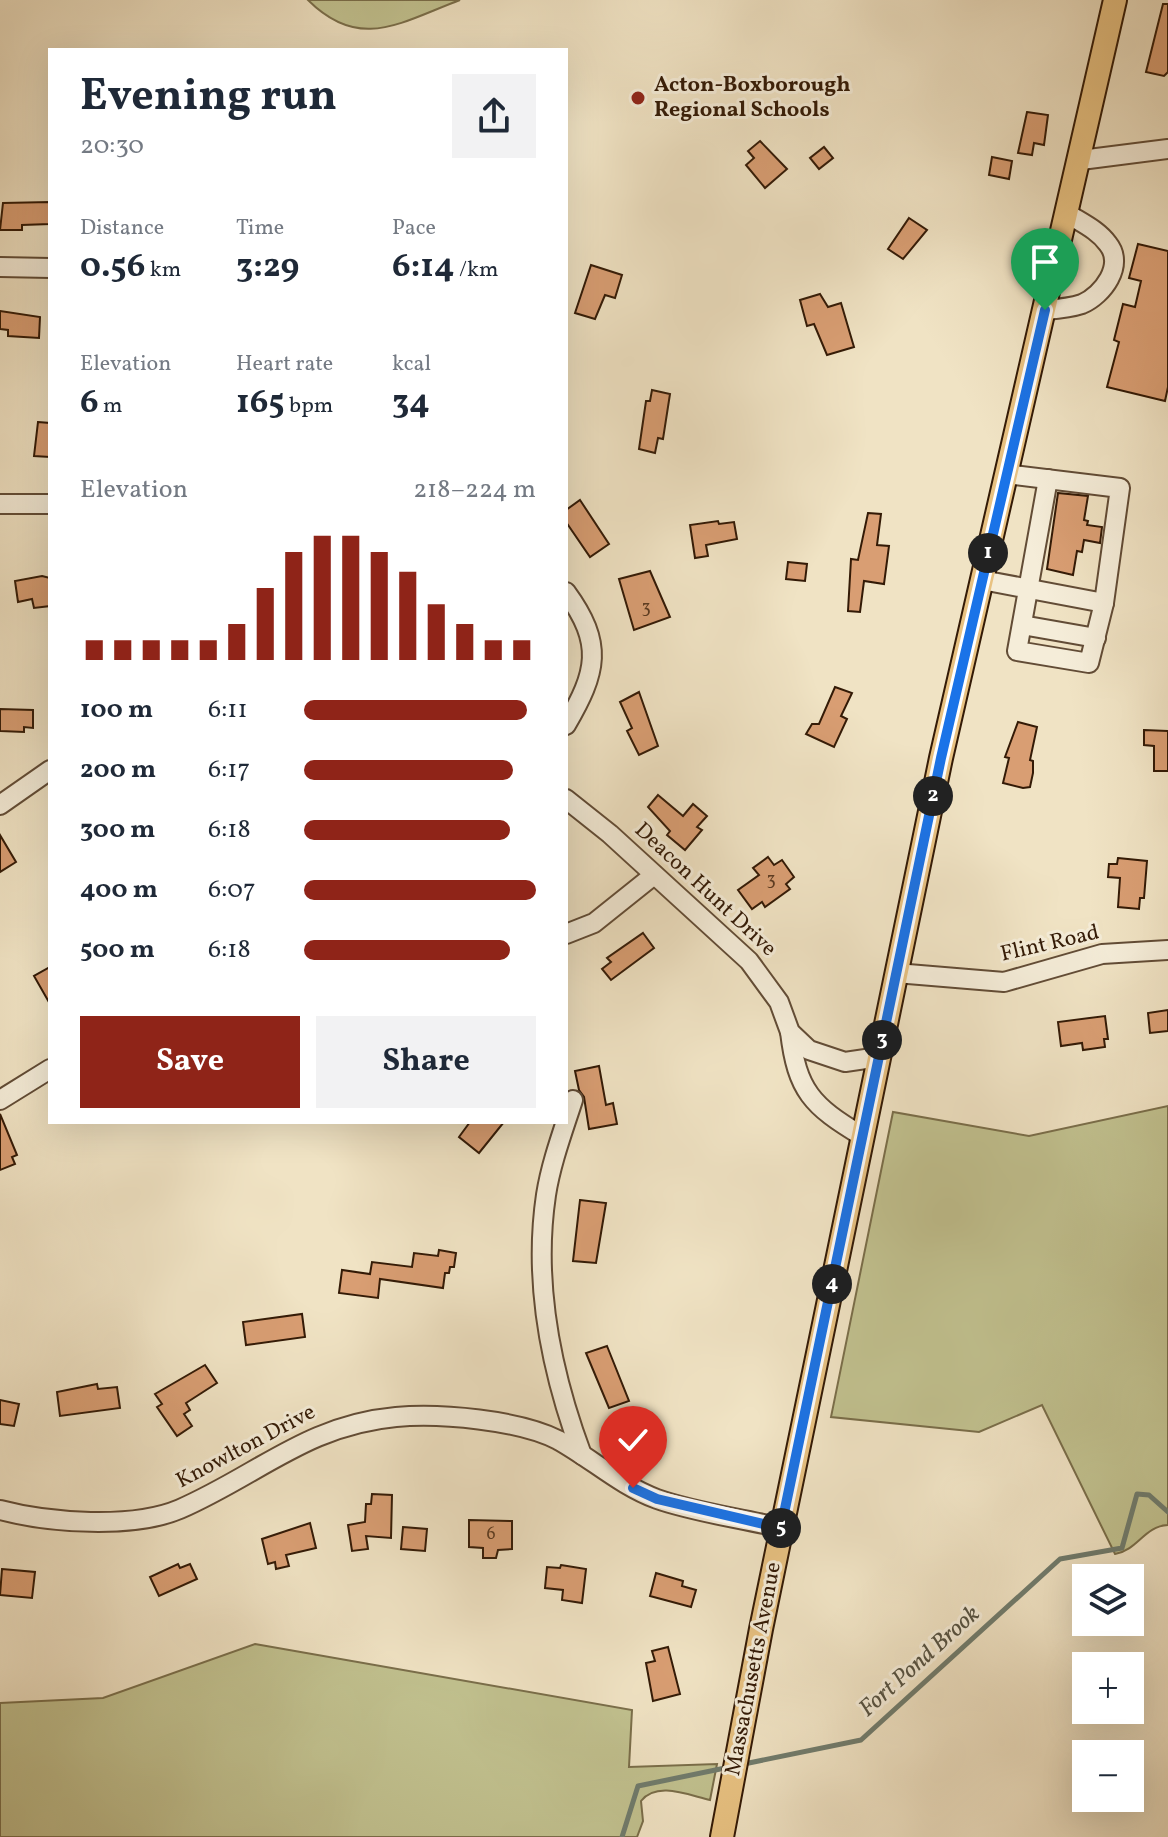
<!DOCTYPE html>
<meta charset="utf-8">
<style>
:root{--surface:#fff;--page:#f2f2f3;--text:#1f2937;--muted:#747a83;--accent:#8f2418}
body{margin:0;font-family:Vollkorn,serif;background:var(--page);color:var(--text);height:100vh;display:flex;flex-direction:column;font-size:30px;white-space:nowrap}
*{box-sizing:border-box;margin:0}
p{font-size:26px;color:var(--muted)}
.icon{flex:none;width:44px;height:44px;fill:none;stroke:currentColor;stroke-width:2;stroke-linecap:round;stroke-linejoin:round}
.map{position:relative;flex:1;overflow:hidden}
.panel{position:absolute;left:48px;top:48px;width:520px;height:1076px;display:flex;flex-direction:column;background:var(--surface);border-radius:0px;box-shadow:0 8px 32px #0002}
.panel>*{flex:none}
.fabs{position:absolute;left:1072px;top:1564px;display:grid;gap:16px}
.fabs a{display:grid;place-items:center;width:72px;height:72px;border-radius:0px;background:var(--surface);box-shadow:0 8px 32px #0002;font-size:40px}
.pin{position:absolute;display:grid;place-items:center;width:68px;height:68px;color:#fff;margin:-82px -34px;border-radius:50% 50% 50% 0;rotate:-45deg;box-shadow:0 0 8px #0007}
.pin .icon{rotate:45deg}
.km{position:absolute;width:40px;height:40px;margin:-20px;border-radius:50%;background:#222;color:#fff;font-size:22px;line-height:40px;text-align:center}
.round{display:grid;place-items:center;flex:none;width:84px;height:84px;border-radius:0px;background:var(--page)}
.overview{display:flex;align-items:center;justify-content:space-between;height:136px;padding:0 32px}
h1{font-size:44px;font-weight:700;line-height:60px}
.stats{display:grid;grid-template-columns:repeat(3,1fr);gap:12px;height:136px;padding:8px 32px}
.stats div{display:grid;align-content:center}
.stats b{font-size:34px;font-weight:700}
.stats small{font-size:22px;font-weight:400}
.stats p{font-size:22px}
.chart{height:224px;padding:16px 32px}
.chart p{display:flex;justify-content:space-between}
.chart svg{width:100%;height:144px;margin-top:8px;stroke:var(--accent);stroke-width:6}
.cta{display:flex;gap:16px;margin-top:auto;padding:16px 32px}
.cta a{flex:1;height:92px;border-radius:0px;background:var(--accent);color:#fff;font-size:32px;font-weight:700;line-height:92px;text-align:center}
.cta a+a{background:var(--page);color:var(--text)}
ul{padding:0 32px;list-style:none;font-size:26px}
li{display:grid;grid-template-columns:128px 96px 1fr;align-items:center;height:60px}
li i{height:20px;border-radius:10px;background:var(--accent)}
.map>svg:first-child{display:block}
</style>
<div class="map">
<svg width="1168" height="1837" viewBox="0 0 1168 1837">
<rect width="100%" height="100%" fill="#f0e3c4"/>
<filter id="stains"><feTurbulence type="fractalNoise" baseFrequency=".0025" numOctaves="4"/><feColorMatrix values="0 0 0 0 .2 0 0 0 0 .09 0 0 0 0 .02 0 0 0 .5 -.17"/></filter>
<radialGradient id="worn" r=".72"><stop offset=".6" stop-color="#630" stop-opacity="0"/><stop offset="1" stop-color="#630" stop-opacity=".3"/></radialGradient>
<g fill="#c1c18f" stroke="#7a6e4a" stroke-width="2">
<path d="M 308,0 L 460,0 C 401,22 360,52 308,0 Z"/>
<path d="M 1168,1106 L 1168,1525 C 1144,1526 1138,1550 1115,1554 L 1042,1405 L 979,1432 L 831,1417 L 893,1112 L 1029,1136 Z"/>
<path d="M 255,1644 L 632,1710 L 629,1767 L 717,1764 L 710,1800 C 688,1795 657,1781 641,1801 L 643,1821 L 637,1837 L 0,1837 L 0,1703 L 103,1698 Z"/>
</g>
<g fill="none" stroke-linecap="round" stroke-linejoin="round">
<g stroke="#717c6d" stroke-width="5">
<path d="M 744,1764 L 861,1740 L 1060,1559 L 1122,1548 L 1137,1494 L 1149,1495 L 1168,1512"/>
<path d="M 622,1837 L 638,1786 L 730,1767"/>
</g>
</g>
<g fill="#d99e73" stroke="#331a06" stroke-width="2">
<path d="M 1163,4 L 1168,4 L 1168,72 L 1164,76 L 1146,72 Z"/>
<path d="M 1027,112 L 1048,115 L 1044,145 L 1034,143 L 1032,155 L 1018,153 Z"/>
<path d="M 760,141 L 787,169 L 765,188 L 746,165 L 754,158 L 748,151 Z"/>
<path d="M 824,147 L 833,158 L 819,169 L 810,158 Z"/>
<path d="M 992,157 L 1012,161 L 1009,179 L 989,175 Z"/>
<path d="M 50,202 L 50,224 L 22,225 L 22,230 L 0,230 L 3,203 Z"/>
<path d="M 909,218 L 927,230 L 903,259 L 888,249 Z"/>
<path d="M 1138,244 L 1168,251 L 1168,387 L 1165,401 L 1107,387 L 1119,342 L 1114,340 L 1123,304 L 1135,307 L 1141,281 L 1129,278 Z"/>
<path d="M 591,265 L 622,275 L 615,298 L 605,295 L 595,319 L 575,313 Z"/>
<path d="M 820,294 L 828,307 L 841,303 L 854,347 L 827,355 L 814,324 L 807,326 L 800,300 Z"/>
<path d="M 0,311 L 40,317 L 39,338 L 8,336 L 8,330 L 0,329 Z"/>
<path d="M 652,390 L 670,394 L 663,439 L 658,438 L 655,453 L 639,449 L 646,401 L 650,401 Z"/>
<path d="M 38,422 L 50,423 L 50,457 L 34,456 Z"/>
<path d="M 1058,493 L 1088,496 L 1084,520 L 1088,521 L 1087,525 L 1102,527 L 1100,543 L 1084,540 L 1082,552 L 1077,551 L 1073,575 L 1047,569 Z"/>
<path d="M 580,500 L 609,544 L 590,557 L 566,522 L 566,510 Z"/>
<path d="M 868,513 L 881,514 L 877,545 L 889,546 L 884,584 L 864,581 L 860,612 L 848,611 L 851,559 L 858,560 Z"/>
<path d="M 718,521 L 719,524 L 734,522 L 737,539 L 706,545 L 708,556 L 695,558 L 690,525 Z"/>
<path d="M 788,562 L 807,564 L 805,581 L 786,579 Z"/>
<path d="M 650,571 L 670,617 L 634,630 L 619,579 Z"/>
<path d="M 42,576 L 50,578 L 50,606 L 34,608 L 32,599 L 18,602 L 15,581 Z"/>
<path d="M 835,687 L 852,693 L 841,716 L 847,719 L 834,747 L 806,734 L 812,724 L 819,724 Z"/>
<path d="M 639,692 L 658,746 L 639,755 L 627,731 L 632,728 L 620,702 Z"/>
<path d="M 0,709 L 33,710 L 33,728 L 24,727 L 24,732 L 0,731 Z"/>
<path d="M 1018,722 L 1037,727 L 1030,760 L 1033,761 L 1033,773 L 1030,787 L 1023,788 L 1003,783 L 1009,758 L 1005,757 Z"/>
<path d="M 1144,730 L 1168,731 L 1168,771 L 1154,771 L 1154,746 L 1144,745 Z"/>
<path d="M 658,795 L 683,816 L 693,804 L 707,816 L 697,827 L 702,830 L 685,850 L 667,835 L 670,831 L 648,807 Z"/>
<path d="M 0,835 L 16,862 L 0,872 Z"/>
<path d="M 768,857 L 774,865 L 782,860 L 794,877 L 786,884 L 790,889 L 765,907 L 762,902 L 752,909 L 738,890 L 759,875 L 753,868 Z"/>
<path d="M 1118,858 L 1147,861 L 1144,898 L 1140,898 L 1139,909 L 1118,907 L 1120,878 L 1108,877 L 1109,864 L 1117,864 Z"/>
<path d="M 643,933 L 654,948 L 611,980 L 602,969 L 611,962 L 607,958 Z"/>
<path d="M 50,967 L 50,1004 L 34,976 Z"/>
<path d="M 1168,1010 L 1168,1031 L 1150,1033 L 1148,1013 Z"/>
<path d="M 1105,1016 L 1108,1039 L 1104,1039 L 1105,1047 L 1083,1050 L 1082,1043 L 1061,1046 L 1058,1022 Z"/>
<path d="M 599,1066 L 606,1105 L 613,1103 L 617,1124 L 589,1129 L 584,1097 L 579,1090 L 575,1071 Z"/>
<path d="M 0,1114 L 17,1155 L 12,1157 L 15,1164 L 0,1170 Z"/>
<path d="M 470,1122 L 504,1122 L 479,1153 L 459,1137 Z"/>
<path d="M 580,1200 L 606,1203 L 596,1263 L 573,1261 Z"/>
<path d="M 439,1250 L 456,1253 L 454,1267 L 450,1267 L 449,1273 L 445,1273 L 443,1288 L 380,1279 L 378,1298 L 339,1293 L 342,1270 L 370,1274 L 372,1262 L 412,1267 L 414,1253 L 438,1256 Z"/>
<path d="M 302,1314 L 305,1337 L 246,1345 L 243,1322 Z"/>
<path d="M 607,1346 L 629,1401 L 609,1408 L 586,1353 Z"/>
<path d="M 205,1365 L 217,1383 L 186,1403 L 190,1410 L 184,1414 L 192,1426 L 177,1436 L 157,1407 L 162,1404 L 155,1394 Z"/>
<path d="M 97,1384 L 98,1389 L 117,1387 L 120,1408 L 60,1416 L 57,1392 Z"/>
<path d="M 0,1400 L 19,1404 L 14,1426 L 0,1424 Z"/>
<path d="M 372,1494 L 392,1495 L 391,1538 L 366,1536 L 368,1549 L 352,1551 L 348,1525 L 365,1522 L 366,1504 L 371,1504 Z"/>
<path d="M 469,1520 L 512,1521 L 512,1549 L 498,1550 L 496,1558 L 483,1558 L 483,1548 L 469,1547 Z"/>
<path d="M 310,1523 L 316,1548 L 286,1555 L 289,1566 L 276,1569 L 275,1562 L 268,1564 L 262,1539 Z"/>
<path d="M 403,1527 L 427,1529 L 425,1551 L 401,1549 Z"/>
<path d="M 178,1564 L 180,1568 L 190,1564 L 197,1579 L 159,1596 L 150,1577 Z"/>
<path d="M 561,1565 L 586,1569 L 582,1603 L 562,1600 L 563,1590 L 545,1588 L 547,1567 L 560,1568 Z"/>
<path d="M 2,1569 L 35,1572 L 32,1598 L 0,1595 Z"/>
<path d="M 656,1573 L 683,1581 L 682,1586 L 696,1590 L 691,1607 L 650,1596 Z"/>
<path d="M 668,1647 L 680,1694 L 653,1701 L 646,1663 L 655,1661 L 652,1651 Z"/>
</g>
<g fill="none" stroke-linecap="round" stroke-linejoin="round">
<g stroke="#624c36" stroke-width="22">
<g id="minor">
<path d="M 1081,160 L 1168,149"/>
<path d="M 0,267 L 50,268"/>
<path d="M 1045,310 C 1057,309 1070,308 1082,304 C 1103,295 1125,265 1108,244 C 1098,230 1082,223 1068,214"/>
<path d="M 1048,479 L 1017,651 L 1089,663 L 1104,603"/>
<path d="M 0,504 L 50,504"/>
<path d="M 982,580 L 1104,603 L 1120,488 L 1006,474"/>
<path d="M 566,592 C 604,644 597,672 566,725"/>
<path d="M 1022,625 L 1096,638"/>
<path d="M 566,799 L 610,834 L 749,961 L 779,1002 L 790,1032 L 809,1050 L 845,1062 L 879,1057"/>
<path d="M 0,805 L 50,770"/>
<path d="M 566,934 L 594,923 L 654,875"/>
<path d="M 896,973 L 1004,982 L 1102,954 L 1168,950"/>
<path d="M 790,1032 C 797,1091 812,1106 862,1136"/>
<path d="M 0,1100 L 50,1069"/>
<path d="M 573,1100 C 563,1131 551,1163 546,1195 C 533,1282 551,1372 582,1455"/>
<path d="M 0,1510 C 49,1523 133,1529 180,1509 C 258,1475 307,1425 396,1417 C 440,1413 519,1420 558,1440 C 591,1458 621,1486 657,1499 C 697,1513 741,1518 781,1528"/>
</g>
</g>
<g stroke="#331a06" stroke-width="26">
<path id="major" d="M 722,1837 L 761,1629 L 941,758 L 1115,0"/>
</g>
<use href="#minor" stroke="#f5edd9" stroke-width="18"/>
<use href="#major" stroke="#e8c282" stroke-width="22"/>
</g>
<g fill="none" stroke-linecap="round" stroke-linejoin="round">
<g stroke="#fff" stroke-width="16">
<path id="route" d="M 633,1488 L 657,1499 L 781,1528 L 941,758 L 1045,310"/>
</g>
<use href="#route" stroke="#1a73e8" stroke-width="10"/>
</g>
<circle fill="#8f2418" stroke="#f5edd9" stroke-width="3" cx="638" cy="98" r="8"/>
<g text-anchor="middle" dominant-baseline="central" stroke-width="6" stroke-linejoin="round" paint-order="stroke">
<g font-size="18" fill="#5c3b21">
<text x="646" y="608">3</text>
<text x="771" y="880">3</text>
<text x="491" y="1534">6</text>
</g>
<g font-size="22" font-weight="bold" fill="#331a06" stroke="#f5edd9" text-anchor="start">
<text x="654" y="85">Acton-Boxborough<tspan x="654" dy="25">Regional Schools</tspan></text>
</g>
<g font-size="22" fill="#331a06" stroke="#f5edd9">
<text transform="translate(705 890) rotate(43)">Deacon Hunt Drive</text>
<text transform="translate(1050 944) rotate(-13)">Flint Road</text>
<text transform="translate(246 1447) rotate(-28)">Knowlton Drive</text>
<text transform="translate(754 1669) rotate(-79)">Massachusetts Avenue</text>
</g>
<g font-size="24" font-style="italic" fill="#575342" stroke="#f5edd9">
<text transform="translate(920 1662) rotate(-42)">Fort Pond Brook</text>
</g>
</g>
<rect width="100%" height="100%" filter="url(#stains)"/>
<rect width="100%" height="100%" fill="url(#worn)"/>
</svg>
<div class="fabs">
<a><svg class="icon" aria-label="layers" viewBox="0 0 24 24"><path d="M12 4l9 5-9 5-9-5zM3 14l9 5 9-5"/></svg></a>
<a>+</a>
<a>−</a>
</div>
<div class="pin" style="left:1045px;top:310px;background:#1e9e55"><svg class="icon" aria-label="arrive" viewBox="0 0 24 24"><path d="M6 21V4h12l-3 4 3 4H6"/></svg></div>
<div class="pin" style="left:633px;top:1488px;background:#d93025"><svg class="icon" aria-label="check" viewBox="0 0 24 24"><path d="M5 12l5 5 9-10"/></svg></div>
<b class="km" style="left:988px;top:553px">1</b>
<b class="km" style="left:933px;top:796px">2</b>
<b class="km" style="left:882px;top:1040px">3</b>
<b class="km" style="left:832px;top:1284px">4</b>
<b class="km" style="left:781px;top:1528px">5</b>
<section class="panel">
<div class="overview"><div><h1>Evening run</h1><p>20:30</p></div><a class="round"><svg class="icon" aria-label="share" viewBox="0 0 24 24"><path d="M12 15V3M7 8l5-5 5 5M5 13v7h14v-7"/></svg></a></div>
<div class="stats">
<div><p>Distance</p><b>0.56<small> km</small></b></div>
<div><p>Time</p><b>3:29</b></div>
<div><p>Pace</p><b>6:14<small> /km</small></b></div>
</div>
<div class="stats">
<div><p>Elevation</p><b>6<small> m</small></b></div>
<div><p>Heart rate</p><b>165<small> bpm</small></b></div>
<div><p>kcal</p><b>34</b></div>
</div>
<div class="chart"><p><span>Elevation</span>218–224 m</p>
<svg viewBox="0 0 160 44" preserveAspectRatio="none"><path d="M5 44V38M15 44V38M25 44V38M35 44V38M45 44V38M55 44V33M65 44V22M75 44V11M85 44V6M95 44V6M105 44V11M115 44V17M125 44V27M135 44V33M145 44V38M155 44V38"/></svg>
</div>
<ul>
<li><b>100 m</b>6:11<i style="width:96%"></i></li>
<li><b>200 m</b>6:17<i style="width:90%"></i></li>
<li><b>300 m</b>6:18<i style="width:89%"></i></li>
<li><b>400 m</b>6:07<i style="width:100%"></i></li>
<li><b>500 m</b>6:18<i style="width:89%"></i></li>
</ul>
<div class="cta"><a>Save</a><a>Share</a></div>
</section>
</div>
